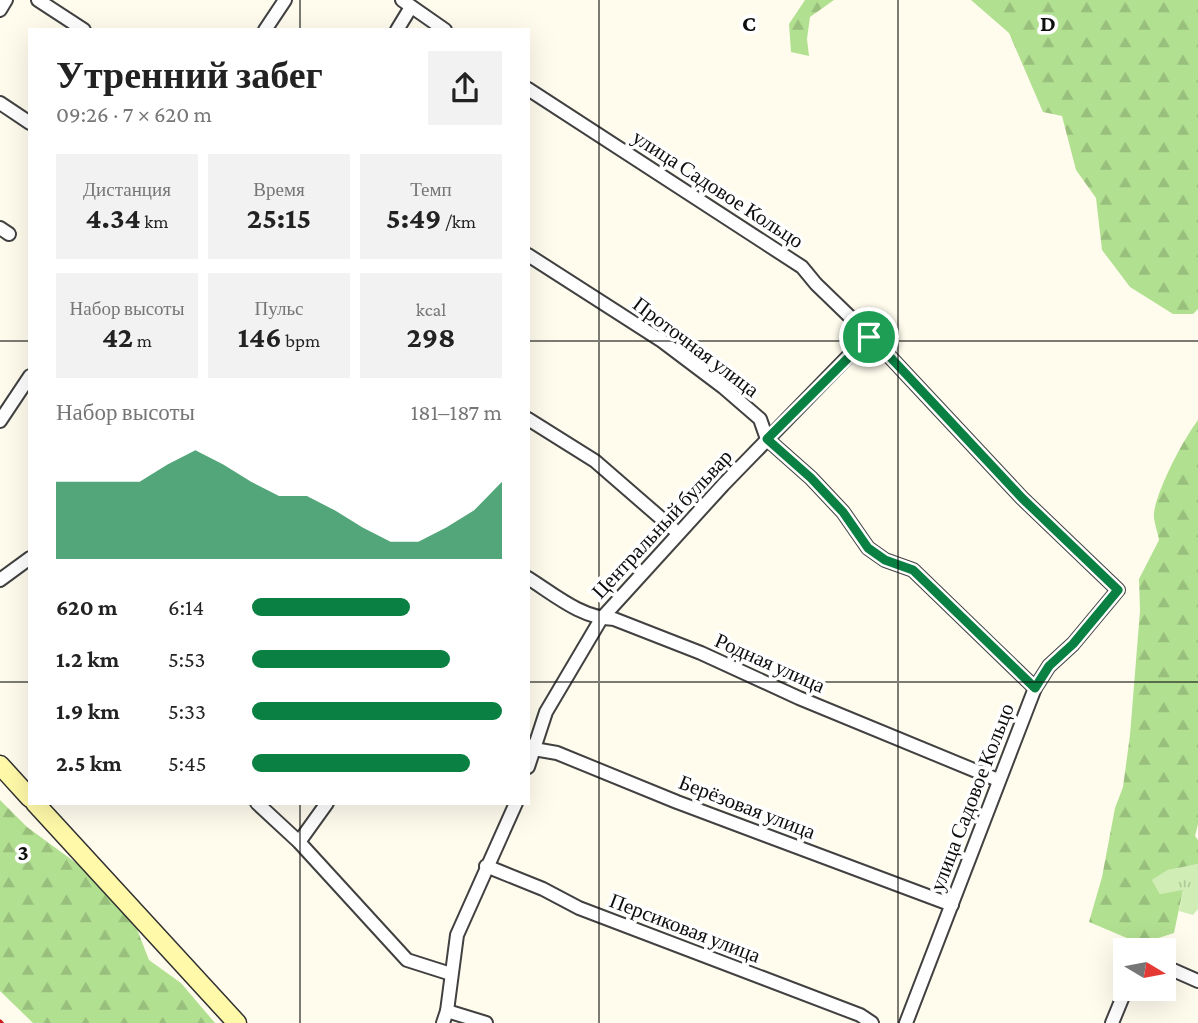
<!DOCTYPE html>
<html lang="ru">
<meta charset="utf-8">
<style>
:root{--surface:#fff;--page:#f2f2f2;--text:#222;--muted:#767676;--accent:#0b8043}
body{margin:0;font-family:"Crimson Pro",serif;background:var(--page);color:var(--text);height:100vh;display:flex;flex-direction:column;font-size:26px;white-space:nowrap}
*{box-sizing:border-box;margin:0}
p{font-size:23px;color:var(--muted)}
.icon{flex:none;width:38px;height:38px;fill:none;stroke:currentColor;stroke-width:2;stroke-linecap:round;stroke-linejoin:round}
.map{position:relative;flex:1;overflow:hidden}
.sheet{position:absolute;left:28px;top:28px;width:502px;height:777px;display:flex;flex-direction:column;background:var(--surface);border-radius:0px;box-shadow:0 7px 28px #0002}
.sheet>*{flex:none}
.needle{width:46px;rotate:100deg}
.buttons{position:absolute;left:1113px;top:938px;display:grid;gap:14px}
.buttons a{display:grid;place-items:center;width:63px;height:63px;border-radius:0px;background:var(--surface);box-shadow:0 7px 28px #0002;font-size:35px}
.pin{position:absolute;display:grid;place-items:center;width:60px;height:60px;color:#fff;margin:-30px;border:4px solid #fff;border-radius:50%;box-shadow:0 2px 7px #0007}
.round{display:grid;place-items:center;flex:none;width:74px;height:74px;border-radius:0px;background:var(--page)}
.head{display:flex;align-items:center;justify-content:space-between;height:119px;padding:0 28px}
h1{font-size:38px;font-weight:700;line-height:52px}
.figures{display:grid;grid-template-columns:repeat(3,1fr);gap:10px;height:119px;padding:7px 28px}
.figures div{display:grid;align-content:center;border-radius:0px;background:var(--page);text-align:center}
.figures b{font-size:30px;font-weight:700}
.figures small{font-size:19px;font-weight:400}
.figures p{font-size:19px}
.chart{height:196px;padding:14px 28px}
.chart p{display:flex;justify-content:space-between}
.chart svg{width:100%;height:126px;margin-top:7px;fill:var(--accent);opacity:.7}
ul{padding:0 28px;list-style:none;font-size:23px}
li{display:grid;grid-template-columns:112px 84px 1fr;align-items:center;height:52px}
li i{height:18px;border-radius:9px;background:var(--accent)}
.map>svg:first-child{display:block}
</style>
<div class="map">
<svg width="1198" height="1023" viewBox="0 0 1198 1023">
<defs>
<pattern id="grass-tufts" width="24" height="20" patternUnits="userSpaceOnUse" patternTransform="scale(1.75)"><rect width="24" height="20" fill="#cfedb4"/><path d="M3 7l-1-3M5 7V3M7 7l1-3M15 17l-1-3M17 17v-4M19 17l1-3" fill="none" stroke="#b1ca9a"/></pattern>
<pattern id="forest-firs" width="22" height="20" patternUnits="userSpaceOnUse" patternTransform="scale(1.75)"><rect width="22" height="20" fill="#b2e091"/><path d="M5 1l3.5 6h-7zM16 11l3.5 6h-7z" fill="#98bf7c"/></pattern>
</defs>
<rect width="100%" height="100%" fill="#fffcee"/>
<path fill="url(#grass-tufts)" d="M 1198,864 L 1198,909 L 1193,915 L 1179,911 L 1183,891 L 1160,894 L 1152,880 L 1168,870 Z"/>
<g fill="url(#forest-firs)">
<path d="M 805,0 L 834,0 L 810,17 L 807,39 L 809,56 L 791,52 L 789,24 Z"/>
<path d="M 971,0 L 1198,0 L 1198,309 L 1193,314 L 1173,314 L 1130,287 L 1102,250 L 1096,198 L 1076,170 L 1062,116 L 1043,112 L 1009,33 Z"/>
<path d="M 1198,420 L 1198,824 L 1195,836 L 1198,840 L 1198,864 L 1168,870 L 1152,880 L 1160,894 L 1183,890 L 1174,933 L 1146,942 L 1134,941 L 1089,922 L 1102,877 L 1115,808 L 1123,787 L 1130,735 L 1140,611 L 1139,579 L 1159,540 C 1158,532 1153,521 1154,513 C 1157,489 1183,440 1198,420 Z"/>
<path d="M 0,800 L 27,827 L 83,868 L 135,924 L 149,960 L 181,983 L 215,1023 L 33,1023 L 0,991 Z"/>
</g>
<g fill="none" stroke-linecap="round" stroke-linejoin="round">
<g stroke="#414141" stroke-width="16">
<g id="street">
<path d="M 38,0 L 84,30"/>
<path d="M 402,0 L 445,30"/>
<path d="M 0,10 L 6,0"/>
<path d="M 265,30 L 285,0"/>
<path d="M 397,30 L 411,7"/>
<path d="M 528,89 L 802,267 L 816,284 L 877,343 L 1022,498 L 1118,590 L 1073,644 L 1049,666 L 1035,688 L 906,1023"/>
<path d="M 0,103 L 30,123"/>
<path d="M 0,228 L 9,234"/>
<path d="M 528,255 L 662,341 L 723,387 L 760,419 L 767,439 L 811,478 L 843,512 L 868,548 L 885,560 L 913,570 L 1035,688"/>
<path d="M 528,419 L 595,461 L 678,533"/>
<path d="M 0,421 L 30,376"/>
<path d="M 528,578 C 555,595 581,618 614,619 L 701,653 L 799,698 L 998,780"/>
<path d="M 0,580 L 30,558"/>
<path d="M 528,745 L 534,749 L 557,753 L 677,802 L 952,905"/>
<path d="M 528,767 L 546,712 L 601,619 L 723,485 L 868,336"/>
<path d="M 257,803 L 299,842 L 407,960 L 451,974"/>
<path d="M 299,842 L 327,803"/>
<path d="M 486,866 L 543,889 L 579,908 L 860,1015 L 872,1023"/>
<path d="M 1164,966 L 1198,981"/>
<path d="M 447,1011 L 486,1023"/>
<path d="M 443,1023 L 447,1011 L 457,935 L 516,803"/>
<path d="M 1112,1023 L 1126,989"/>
</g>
</g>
<g stroke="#303030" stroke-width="21">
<g id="secondary">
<path d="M 0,765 L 30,798"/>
<path d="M 35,803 L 237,1023"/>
</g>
</g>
<use href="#street" stroke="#fff" stroke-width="12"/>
<use href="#secondary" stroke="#fff9a9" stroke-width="18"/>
<path stroke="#cb181a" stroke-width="3.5" d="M 0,1021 L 2,1023"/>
</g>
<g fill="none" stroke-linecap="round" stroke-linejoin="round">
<g stroke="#fff" stroke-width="14">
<path id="route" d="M 869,337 L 877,343 L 1022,498 L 1118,590 L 1073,644 L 1049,666 L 1035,688 L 913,570 L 885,560 L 868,548 L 843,512 L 811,478 L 767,439 Z"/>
</g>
<use href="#route" stroke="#0b8043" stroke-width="9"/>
</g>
<path fill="none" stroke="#0e0e0e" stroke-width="2" stroke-opacity="0.55" d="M 300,0 L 300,30M 599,0 L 599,1023M 898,0 L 898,1023M 0,341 L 30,341M 528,341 L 1198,341M 0,682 L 30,682M 528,682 L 1198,682M 300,803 L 300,1023"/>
<g text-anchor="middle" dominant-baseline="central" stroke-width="7" stroke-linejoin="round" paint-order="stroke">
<g font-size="21" fill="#0e0e0e" stroke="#fff">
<text transform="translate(718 189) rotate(33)">улица Садовое Кольцо</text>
<text transform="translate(696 347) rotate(37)">Проточная улица</text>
<text transform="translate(662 524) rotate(-47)">Центральный бульвар</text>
<text transform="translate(770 663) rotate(24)">Родная улица</text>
<text transform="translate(972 797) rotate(-69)">улица Садовое Кольцо</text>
<text transform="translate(747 807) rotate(21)">Берёзовая улица</text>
<text transform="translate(685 928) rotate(21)">Персиковая улица</text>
</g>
</g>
<g font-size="23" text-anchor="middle" font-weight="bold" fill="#0e0e0e" stroke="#fff" stroke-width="7" stroke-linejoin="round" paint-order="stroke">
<text x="749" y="31">C</text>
<text x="1048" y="31">D</text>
<text x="23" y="860">3</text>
</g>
</svg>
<div class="buttons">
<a><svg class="needle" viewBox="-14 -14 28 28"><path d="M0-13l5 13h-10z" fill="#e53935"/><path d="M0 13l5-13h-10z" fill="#767676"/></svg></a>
</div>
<div class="pin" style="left:869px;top:337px;background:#1e9e55"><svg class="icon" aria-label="arrive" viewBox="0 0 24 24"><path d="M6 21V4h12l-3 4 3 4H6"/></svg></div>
<section class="sheet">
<div class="head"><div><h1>Утренний забег</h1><p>09:26 · 7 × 620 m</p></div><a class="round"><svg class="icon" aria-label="share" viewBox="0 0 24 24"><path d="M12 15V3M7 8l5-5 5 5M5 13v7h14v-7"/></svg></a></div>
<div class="figures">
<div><p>Дистанция</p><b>4.34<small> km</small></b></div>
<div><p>Время</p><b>25:15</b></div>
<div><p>Темп</p><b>5:49<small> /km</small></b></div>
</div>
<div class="figures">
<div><p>Набор высоты</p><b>42<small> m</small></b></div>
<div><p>Пульс</p><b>146<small> bpm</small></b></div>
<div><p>kcal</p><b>298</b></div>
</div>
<div class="chart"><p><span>Набор высоты</span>181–187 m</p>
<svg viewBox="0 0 160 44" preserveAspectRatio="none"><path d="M0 44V17L10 17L20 17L30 17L40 11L50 6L60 11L70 17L80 22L90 22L100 27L110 33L120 38L130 38L140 33L150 27L160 17V44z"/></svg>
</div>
<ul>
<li><b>620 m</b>6:14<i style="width:63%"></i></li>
<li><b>1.2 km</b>5:53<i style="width:79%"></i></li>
<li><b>1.9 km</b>5:33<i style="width:100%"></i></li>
<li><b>2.5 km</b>5:45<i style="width:87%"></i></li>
</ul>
</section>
</div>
